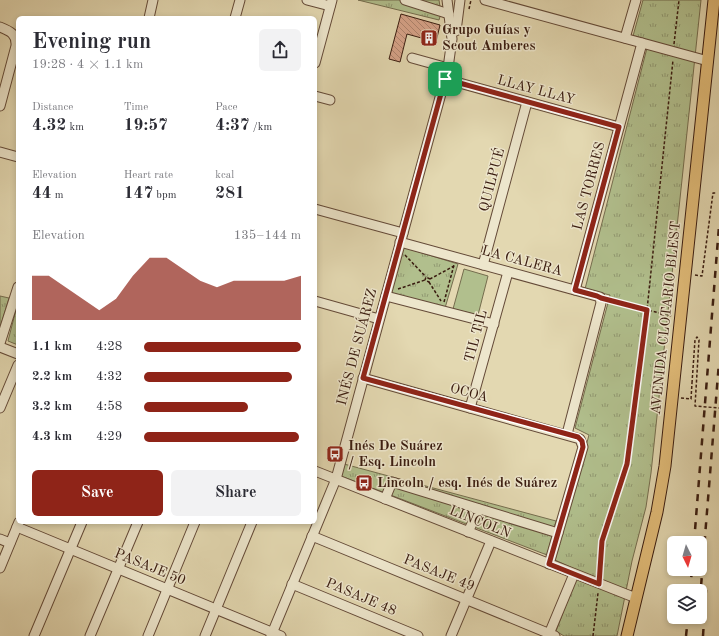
<!DOCTYPE html>
<meta charset="utf-8">
<style>
:root{--surface:#fff;--page:#f2f2f3;--text:#2b2b33;--muted:#7c7c81;--accent:#8f2418}
body{margin:0;font-family:"Old Standard TT",serif;background:var(--page);color:var(--text);height:100vh;display:flex;flex-direction:column;font-size:15px;white-space:nowrap}
*{box-sizing:border-box;margin:0}
p{font-size:13px;color:var(--muted)}
.icon{flex:none;width:22px;height:22px;fill:none;stroke:currentColor;stroke-width:2;stroke-linecap:round;stroke-linejoin:round}
.map{position:relative;flex:1;overflow:hidden}
.side{position:absolute;left:16px;top:16px;width:301px;height:508px;display:flex;flex-direction:column;background:var(--surface);border-radius:6px;box-shadow:0 2px 6px #0003}
.side>*{flex:none}
.needle{width:26px;rotate:175deg}
.buttons{position:absolute;left:667px;top:536px;display:grid;gap:8px}
.buttons a{display:grid;place-items:center;width:40px;height:40px;border-radius:6px;background:var(--surface);box-shadow:0 2px 6px #0003;font-size:20px}
.pin{position:absolute;display:grid;place-items:center;width:34px;height:34px;color:#fff;margin:-17px;border-radius:8px;box-shadow:0 2px 6px #0006}
.round{display:grid;place-items:center;flex:none;width:42px;height:42px;border-radius:6px;background:var(--page)}
.headline{display:flex;align-items:center;justify-content:space-between;height:68px;padding:0 16px}
h1{font-size:22px;font-weight:600;line-height:30px}
.stats{display:grid;grid-template-columns:repeat(3,1fr);gap:6px;height:68px;padding:4px 16px}
.stats div{display:grid;align-content:center}
.stats b{font-size:17px;font-weight:600}
.stats small{font-size:11px;font-weight:400}
.stats p{font-size:11px}
.chart{height:112px;padding:8px 16px}
.chart p{display:flex;justify-content:space-between}
.chart svg{width:100%;height:72px;margin-top:4px;fill:var(--accent);opacity:.7}
.primary-button{display:flex;gap:8px;margin-top:auto;padding:8px 16px}
.primary-button a{flex:1;height:46px;border-radius:6px;background:var(--accent);color:#fff;font-size:16px;font-weight:600;line-height:46px;text-align:center}
.primary-button a+a{background:var(--page);color:var(--text)}
ul{padding:0 16px;list-style:none;font-size:13px}
li{display:grid;grid-template-columns:64px 48px 1fr;align-items:center;height:30px}
li i{height:10px;border-radius:5px;background:var(--accent)}
.map>svg:first-child{display:block}
</style>
<div class="map">
<svg width="719" height="636" viewBox="0 0 719 636">
<defs>
<pattern id="grass-tufts" width="24" height="20" patternUnits="userSpaceOnUse"><rect width="24" height="20" fill="#b1bf8d"/><path d="M3 7l-1-3M5 7V3M7 7l1-3M15 17l-1-3M17 17v-4M19 17l1-3" fill="none" stroke="#919a72"/></pattern>
<pattern id="building-back-hatch" width="6" height="6" patternUnits="userSpaceOnUse"><rect width="6" height="6" fill="#d7a389"/><path d="M-1 5l2 2M0 0l6 6M5-1l2 2" fill="none" stroke="#af846e"/></pattern>
</defs>
<rect width="100%" height="100%" fill="#e3d8b1"/>
<filter id="stains"><feTurbulence type="fractalNoise" baseFrequency=".005" numOctaves="4"/><feColorMatrix values="0 0 0 0 .2 0 0 0 0 .09 0 0 0 0 .02 0 0 0 .5 -.17"/></filter>
<radialGradient id="worn" r=".72"><stop offset=".6" stop-color="#630" stop-opacity="0"/><stop offset="1" stop-color="#630" stop-opacity=".3"/></radialGradient>
<g fill="url(#grass-tufts)" stroke="#756d4e">
<path d="M 358,0 L 439,0 L 441,13 L 439,20 Z"/>
<path d="M 643,0 L 701,0 L 651,473 L 646,507 L 632,561 L 617,636 L 564,636 L 556,631 L 579,571 L 555,560 L 589,435 L 575,428 L 610,295 L 585,289 L 647,48 L 633,36 Z"/>
<path d="M 403,247 L 458,264 L 445,308 L 389,292 Z"/>
<path d="M 0,296 L 9,298 L 0,328 Z"/>
<path d="M 18,302 L 18,345 L 8,341 Z"/>
<path d="M 344,464 L 556,521 L 547,555 L 341,476 Z"/>
</g>
<path fill="#b1bf8d" stroke="#756d4e" d="M 464,269 L 488,276 L 478,315 L 453,309 Z"/>
<path fill="url(#building-back-hatch)" stroke="#391b0f" d="M 401,14 L 440,25 L 436,42 L 407,34 L 400,62 L 389,59 Z"/>
<g fill="none" stroke-linecap="round" stroke-linejoin="round">
<g stroke="#644a38" stroke-width="11">
<g id="minor">
<path d="M 307,0 L 330,6"/>
<path d="M 405,0 L 449,14"/>
<path d="M 485,0 L 708,61"/>
<path d="M 149,18 L 153,0"/>
<path d="M 235,18 L 240,0"/>
<path d="M 0,27 C 10,31 17,34 16,46 L 0,106"/>
<path d="M 456,31 L 460,0"/>
<path d="M 625,38 L 636,0"/>
<path d="M 412,58 L 448,68"/>
<path d="M 315,63 L 332,0"/>
<path d="M 445,79 L 619,127"/>
<path d="M 315,96 L 330,100"/>
<path d="M 0,152 L 18,157"/>
<path d="M 315,209 L 403,233"/>
<path d="M 400,242 L 600,297 L 601,303 L 567,434"/>
<path d="M 483,265 L 527,102"/>
<path d="M 575,290 L 642,43"/>
<path d="M 386,296 L 494,324"/>
<path d="M 315,301 L 379,319"/>
<path d="M 0,343 L 18,287"/>
<path d="M 0,347 L 18,354"/>
<path d="M 363,378 L 580,439 L 583,447 L 549,564"/>
<path d="M 0,408 L 18,365"/>
<path d="M 470,408 L 508,272"/>
<path d="M 315,471 L 636,598"/>
<path d="M 385,499 L 392,482 L 558,533"/>
<path d="M 17,527 L 281,636"/>
<path d="M 468,532 L 479,509"/>
<path d="M 312,536 L 555,636"/>
<path d="M 0,539 L 10,543"/>
<path d="M 0,568 L 19,522"/>
<path d="M 292,584 L 418,636"/>
<path d="M 549,634 L 574,574"/>
<path d="M 34,636 L 82,522"/>
<path d="M 90,636 L 138,522"/>
<path d="M 148,636 L 195,522"/>
<path d="M 205,636 L 252,522"/>
<path d="M 271,636 L 336,479 L 448,68 L 452,39 L 447,0"/>
<path d="M 451,636 L 491,541"/>
</g>
</g>
<g stroke="#391b0f" stroke-width="13">
<path id="major" d="M 627,636 L 657,512 L 665,466 L 714,0"/>
</g>
<g stroke="#391b0f" stroke-width="1.5" stroke-dasharray="3 2" stroke-linecap="butt">
<path d="M 469,9 L 471,0"/>
<path d="M 674,44 L 679,0"/>
<path d="M 405,255 L 426,277"/>
<path d="M 695,275 L 702,276 L 713,193 L 716,193"/>
<path d="M 430,279 L 426,277 L 425,280 L 429,282 L 430,279 L 454,266"/>
<path d="M 429,282 L 441,301"/>
<path d="M 398,289 L 425,280"/>
<path d="M 610,301 L 672,316"/>
<path d="M 444,302 L 454,265"/>
<path d="M 681,398 L 691,399 L 692,383"/>
<path d="M 600,573 L 602,541 L 627,464 L 647,310 L 673,60"/>
<path d="M 593,636 L 598,593"/>
</g>
<use href="#minor" stroke="#ede6cc" stroke-width="9"/>
<use href="#major" stroke="#e2bc78" stroke-width="11"/>
<g stroke="#391b0f" stroke-width="2.5" stroke-dasharray="7 7" stroke-linecap="butt">
<path d="M 694,543 L 719,226"/>
<path d="M 690,591 L 692,569"/>
<path d="M 700,599 L 719,362"/>
<path d="M 686,636 L 688,617"/>
<path d="M 703,636 L 706,590"/>
</g>
<path stroke="#391b0f" stroke-width="1.5" stroke-dasharray="3 2" stroke-linecap="butt" d="M 692,383 L 695,340 L 697,337 L 699,340 L 695,406 L 719,408"/>
</g>
<g fill="none" stroke-linecap="round" stroke-linejoin="round">
<g stroke="#fff" stroke-width="8">
<path id="route" d="M 445,79 L 619,127 L 575,290 L 597,296 L 601,298 L 647,310 L 627,464 L 602,541 L 599,584 L 549,564 L 583,447 L 582,441 L 578,437 L 363,378 Z"/>
</g>
<use href="#route" stroke="#8f2418" stroke-width="5"/>
</g>
<defs>
<g id="building-square" transform="scale(0.9)"><rect x="-9" y="-9" width="18" height="18" rx="4" fill="#8f2418" stroke="#ede6cc"/><path d="M-4-6H4V6H1V3H-1V6H-4ZM-2.5-4.3h1.7v1.8h-1.7ZM.8-4.3h1.7v1.8H.8ZM-2.5-1h1.7V.8h-1.7ZM.8-1h1.7V.8H.8Z" fill="#fff"/></g>
<g id="bus-square" transform="scale(0.9)"><rect x="-9" y="-9" width="18" height="18" rx="4" fill="#8f2418" stroke="#ede6cc"/><path d="M-5-6H5V4H4V6H2V4H-2V6H-4V4H-5ZM-3.5-4V0h7V-4ZM-3.5 1.2v1.5H-2V1.2ZM2 1.2v1.5H3.5V1.2Z" fill="#fff"/></g>
</defs>
<g fill-rule="evenodd">
<use href="#building-square" x="429" y="38"/>
<use href="#bus-square" x="335" y="454"/>
<use href="#bus-square" x="364" y="483"/>
</g>
<g text-anchor="middle" dominant-baseline="central" stroke-width="3" stroke-linejoin="round" paint-order="stroke">
<g font-size="14" font-weight="bold" fill="#391b0f" stroke="#ede6cc" text-anchor="start">
<text x="442" y="30">Grupo Guías y<tspan x="442" dy="16">Scout Amberes</tspan></text>
<text x="348" y="446">Inés De Suárez<tspan x="348" dy="16">/ Esq. Lincoln</tspan></text>
<text x="377" y="483">Lincoln / esq. Inés de Suárez</text>
</g>
<g font-size="14" fill="#391b0f" stroke="#ede6cc">
<text transform="translate(536 90) rotate(15)">LLAY LLAY</text>
<text transform="translate(492 180) rotate(-75)">QUILPUÉ</text>
<text transform="translate(589 186) rotate(-75)">LAS TORRES</text>
<text transform="translate(522 261) rotate(15)">LA CALERA</text>
<text transform="translate(666 318) rotate(-84)">AVENIDA CLOTARIO BLEST</text>
<text transform="translate(476 336) rotate(-75)">TIL TIL</text>
<text transform="translate(357 347) rotate(-75)">INÉS DE SUÁREZ</text>
<text transform="translate(469 393) rotate(15)">OCOA</text>
<text transform="translate(480 522) rotate(22)">LINCOLN</text>
<text transform="translate(150 567) rotate(22)">PASAJE 50</text>
<text transform="translate(439 573) rotate(22)">PASAJE 49</text>
<text transform="translate(361 597) rotate(23)">PASAJE 48</text>
</g>
</g>
<rect width="100%" height="100%" filter="url(#stains)"/>
<rect width="100%" height="100%" fill="url(#worn)"/>
</svg>
<div class="buttons">
<a><svg class="needle" viewBox="-14 -14 28 28"><path d="M0-13l5 13h-10z" fill="#e53935"/><path d="M0 13l5-13h-10z" fill="#7c7c81"/></svg></a>
<a><svg class="icon" aria-label="layers" viewBox="0 0 24 24"><path d="M12 4l9 5-9 5-9-5zM3 14l9 5 9-5"/></svg></a>
</div>
<div class="pin" style="left:445px;top:79px;background:#1e9e55"><svg class="icon" aria-label="arrive" viewBox="0 0 24 24"><path d="M6 21V4h12l-3 4 3 4H6"/></svg></div>
<section class="side">
<div class="headline"><div><h1>Evening run</h1><p>19:28 · 4 × 1.1 km</p></div><a class="round"><svg class="icon" aria-label="share" viewBox="0 0 24 24"><path d="M12 15V3M7 8l5-5 5 5M5 13v7h14v-7"/></svg></a></div>
<div class="stats">
<div><p>Distance</p><b>4.32<small> km</small></b></div>
<div><p>Time</p><b>19:57</b></div>
<div><p>Pace</p><b>4:37<small> /km</small></b></div>
</div>
<div class="stats">
<div><p>Elevation</p><b>44<small> m</small></b></div>
<div><p>Heart rate</p><b>147<small> bpm</small></b></div>
<div><p>kcal</p><b>281</b></div>
</div>
<div class="chart"><p><span>Elevation</span>135–144 m</p>
<svg viewBox="0 0 160 44" preserveAspectRatio="none"><path d="M0 44V17L10 17L20 24L30 31L40 38L50 31L60 17L70 6L80 6L90 13L100 20L110 24L120 20L130 20L140 20L150 20L160 17V44z"/></svg>
</div>
<ul>
<li><b>1.1 km</b>4:28<i style="width:100%"></i></li>
<li><b>2.2 km</b>4:32<i style="width:94%"></i></li>
<li><b>3.2 km</b>4:58<i style="width:66%"></i></li>
<li><b>4.3 km</b>4:29<i style="width:99%"></i></li>
</ul>
<div class="primary-button"><a>Save</a><a>Share</a></div>
</section>
</div>
